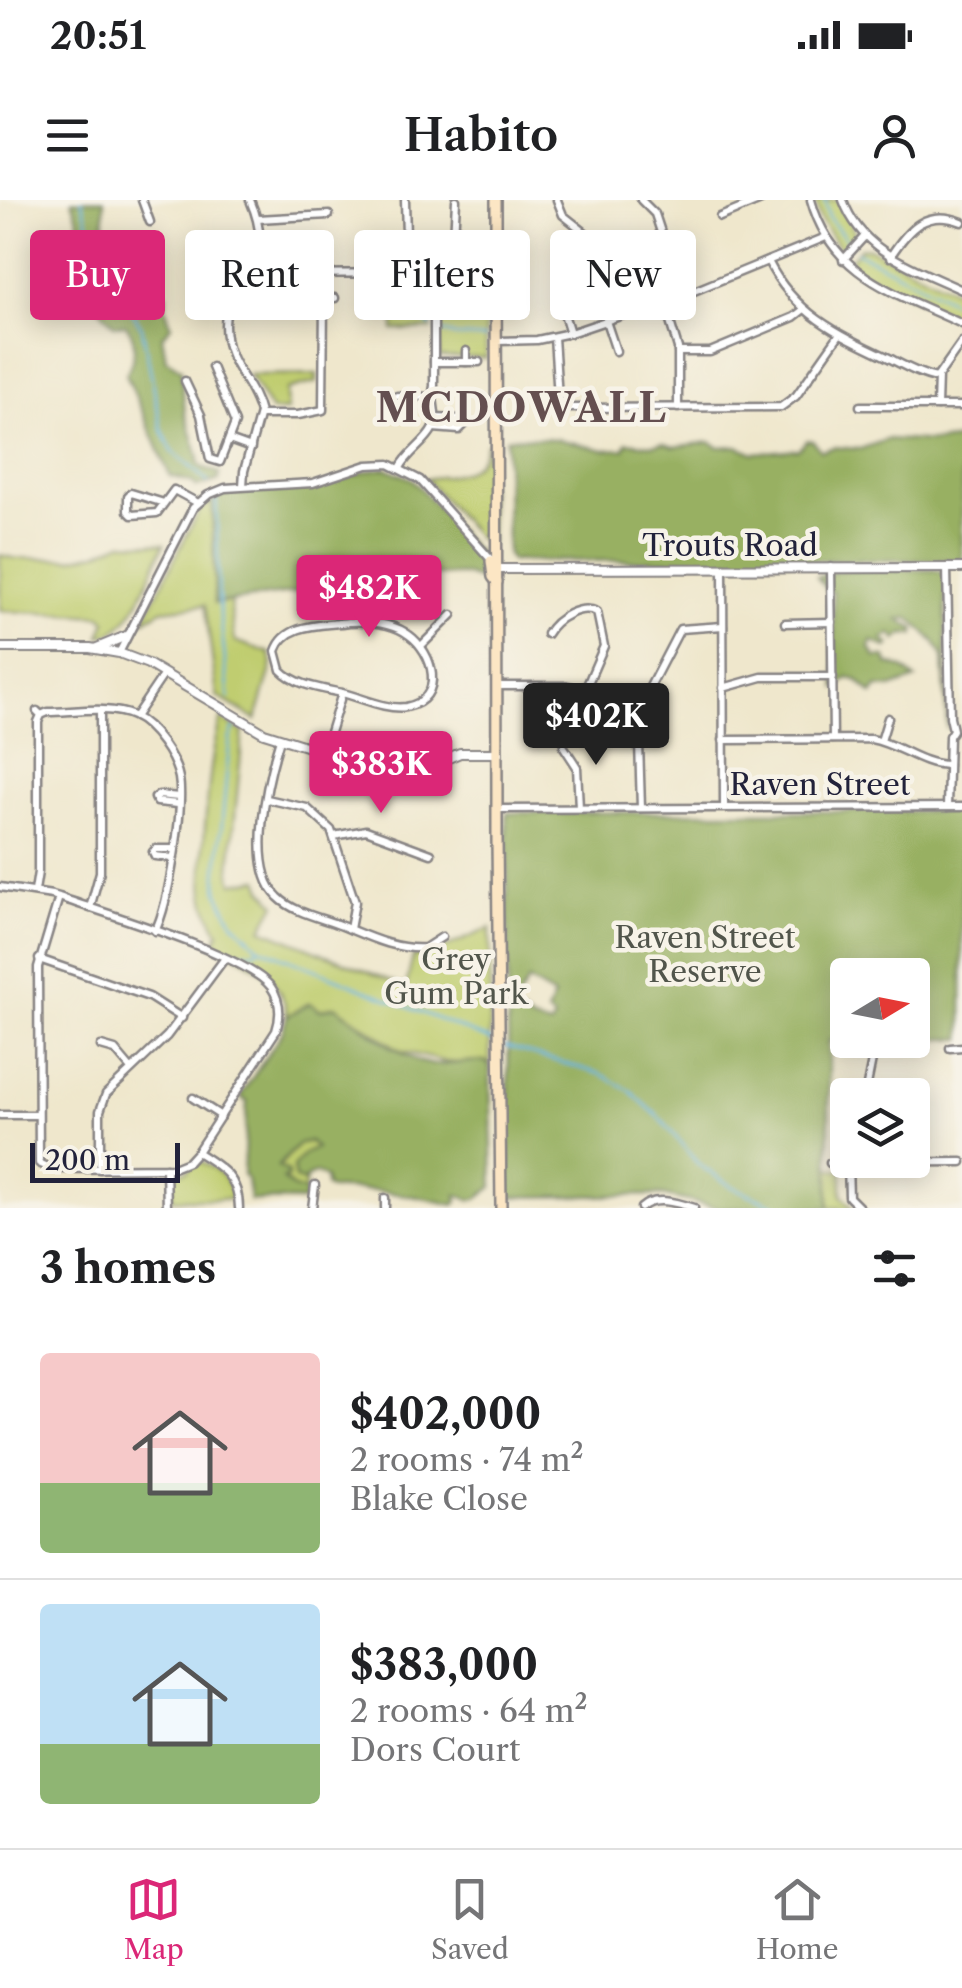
<!DOCTYPE html>
<meta charset="utf-8">
<style>
body{margin:0;font-family:"Libre Caslon Text",serif;background:#f2f2f2;color:#202124;height:100vh;display:flex;flex-direction:column;font-size:38px;white-space:nowrap}
*{box-sizing:border-box;margin:0}
p{font-size:32px;color:#757577}
.icon{flex:none;width:55px;height:55px;fill:none;stroke:currentColor;stroke-width:2;stroke-linecap:round;stroke-linejoin:round}
.map{position:relative;height:1008px;overflow:hidden}
.details{display:flex;flex-direction:column;background:#fff;flex:1}
.details>*{flex:none}
.hud{position:absolute;left:30px;top:30px;width:902px;height:90px;display:flex;gap:20px}
.needle{width:65px;rotate:80deg}
.controls{position:absolute;left:830px;top:758px;display:grid;gap:20px}
.controls a{display:grid;place-items:center;width:100px;height:100px;border-radius:10px;background:#fff;box-shadow:0 5px 25px #0003;font-size:50px}
.scale{position:absolute;left:30px;bottom:25px;width:150px;box-sizing:border-box;padding-left:10px;border:5px solid #22223b;border-top:0;font-size:28px;line-height:35px;white-space:nowrap;color:#22223b;-webkit-text-stroke:8px #f7f3e8;paint-order:stroke}
.price{position:absolute;translate:-50% -85px;padding:0 22px;border-radius:10px;background:#db2777;color:#fff;font-size:32px;line-height:65px;filter:drop-shadow(0 2px 5px #0008)}
.price::after{content:'';position:absolute;left:50%;top:60px;width:30px;height:22px;margin-left:-15px;background:inherit;clip-path:polygon(0 0,100% 0,50% 100%)}
.price.active{background:#222;color:#fff}
ul{padding:0;list-style:none}
li{display:flex;align-items:center;gap:30px;height:250px;padding:0 40px}
li+li{border-top:2px solid #e0e0e0}
li span{display:grid;place-items:center;flex:none;width:280px;height:200px;border-radius:10px;color:#555}
li>.icon{margin-inline-start:auto}
span .icon{width:120px;height:120px;fill:#fffc;stroke-width:1}
li b{font-size:42px}
h2{display:flex;justify-content:space-between;align-items:center;height:120px;padding:0 40px;font-size:42px}
.tag{padding:0 35px;border-radius:10px;background:#fff;box-shadow:0 5px 25px #0003;font-size:35px;line-height:90px}
.tag.active{background:#db2777;color:#fff}
.status{display:flex;justify-content:space-between;align-items:center;height:70px;padding:0 50px;background:#fff;direction:ltr}
.status svg{height:28px;fill:currentColor}
header{display:flex;justify-content:space-between;align-items:center;height:130px;padding:0 40px;background:#fff;font-size:45px;font-weight:600}
.dock{display:flex;justify-content:space-around;align-items:center;height:140px;border-top:2px solid #e0e0e0;background:#fff;font-size:28px;color:#757577}
.dock a{display:grid;justify-items:center;gap:5px}
.dock .active{color:#db2777}
.map>svg:first-child{display:block}
.green{fill:#c0cd6f;stroke:#717855;stroke-width:2.5}
.forest{fill:#98b062;stroke:#5d694e;stroke-width:2.5;fill-rule:evenodd}
.lines{fill:none;stroke-linecap:round;stroke-linejoin:round}
.stream{stroke:#63b4de;stroke-width:2.5}
.minor-casing{stroke:#888484;stroke-width:11}
.tertiary-casing{stroke:#888484;stroke-width:12}
.secondary-casing{stroke:#888484;stroke-width:14}
.minor{stroke:#fff;stroke-width:6}
.tertiary{stroke:#fff;stroke-width:8}
.secondary{stroke:#fce6c4;stroke-width:9}
.labels{text-anchor:middle;stroke-width:9;stroke-linejoin:round;paint-order:stroke}
.street-label{font-size:30px;fill:#22223b;stroke:#f7f3e8}
.park-label{font-size:30px;fill:#51554b;stroke:#f7f3e8}
.district-label{font-size:40px;font-weight:bold;letter-spacing:2.5px;fill:#644f50;stroke:#f7f3e8}
</style>
<div class="status"><b>20:51</b><svg viewBox="0 0 49 12"><path d="M0 12V9h3v3zM5 12V6h3v6zM10 12V3h3v9zM15 12V0h3v12zM26 1h20v11H26zM47 4h2v5h-2z"/></svg></div>
<header><svg class="icon" aria-label="menu" viewBox="0 0 24 24"><path d="M4 6h16M4 12h16M4 18h16"/></svg>Habito<svg class="icon" aria-label="person" viewBox="0 0 24 24"><circle cx="12" cy="8" r="4"/><path d="M4 21q1-7 8-7t8 7"/></svg></header>
<div class="map">
<svg width="962" height="1008" viewBox="0 0 962 1008">
<rect width="100%" height="100%" fill="#f7f3e8"/>
<filter id="ink" filterUnits="userSpaceOnUse"><feTurbulence type="fractalNoise" baseFrequency=".01" numOctaves="2"/><feDisplacementMap in="SourceGraphic" scale="20" xChannelSelector="R" yChannelSelector="G"/><feConvolveMatrix kernelMatrix="1 2 1 2 8 2 1 2 1" color-interpolation-filters="sRGB"/></filter>
<filter id="wash" filterUnits="userSpaceOnUse"><feTurbulence type="fractalNoise" baseFrequency=".0048" numOctaves="4" result="noise"/><feDisplacementMap in="SourceGraphic" scale="40" xChannelSelector="R" yChannelSelector="G"/><feGaussianBlur stdDeviation="2.25" result="paint"/><feColorMatrix in="noise" values="0 0 0 0 0 0 0 0 0 0 0 0 0 0 0 0 0 1.4 0 .05"/><feComposite in="paint" operator="in"/></filter>
<g filter="url(#wash)">
<rect width="100%" height="100%" fill="#efe7cc"/>
<!-- green -->
<g class="green">
<path d="M815,0h24l16,33v8l-8,8 -8,-1 -19,-29z"/>
<path d="M860,48h9l93,46v26l-100,-46 -11,-9v-7z"/>
<path d="M403,76c31,7 27,27 28,53l-37,1v-32h-12l1,-21z"/>
<path d="M440,120h46v38l-47,-1z"/>
<path d="M317,174v8l-31,8 1,21h-16l-22,-36z"/>
<path d="M487,242l4,99 -5,3 -11,-9 -49,-56c31,-6 52,-2 61,-37z"/>
<path d="M212,300l3,103 15,-2 5,40 35,12 2,12 -16,55 -39,-24 -12,-91 -43,5 -19,11 56,-110z"/>
<path d="M122,342l42,2c-13,28 -31,89 -64,92l6,-15 -5,-5 -101,-5v-56l13,3 58,1 26,-6z"/>
<path d="M221,519l22,13 -13,138 3,13 26,-4 4,10 13,15 -14,25 144,58 7,-31 18,-2 59,-26v138l-44,-4 -45,-11 -66,-45 -15,4 -10,-7 -23,13c-4,-41 -38,-55 -73,-70l5,-14c-9,-14 -16,-33 -16,-51 -1,-34 7,-132 18,-162z"/>
<path d="M310,941l7,7 -13,6 -5,25 6,3v9l-12,-3 -11,-10 6,-5 -10,-6 22,-24z"/>
<path d="M196,961c19,3 34,19 37,38h-61l1,-24 15,-5z"/>
<path d="M828,968l14,3v25l11,12h-24z"/>
</g>
<!-- forest -->
<g class="forest">
<path d="M72,0h32v41l14,11 2,10c18,9 40,1 41,30l6,3 -2,11 6,20 -9,10 4,23 15,10 4,44 14,44 -1,5 3,5 18,6v7l-22,7 -5,-5 -22,-6 -44,-102c9,-16 12,-34 0,-49h-12l-32,-36 -2,-22 7,-19z"/>
<path d="M511,237l47,2 46,11 20,-1 3,-7 25,3 11,-2 10,4 37,-5 9,5 18,-1 17,7 45,-4 8,-9 6,1 8,10 13,-4 26,2 29,-10 48,3 25,-3v121l-451,1 -4,-5 -1,-117z"/>
<path d="M386,268l26,11 71,79 2,28 -7,-7 -12,-4h-40l-211,28 -3,-103c33,-20 71,-6 107,-13 24,-6 42,-17 67,-19z"/>
<path d="M841,370h93l11,3 2,156 -4,-72 -9,-16 -25,-23 -10,2 16,9 -1,6 -10,-1 -8,6 -4,-6 -9,5 7,6 -3,3 -15,-7 -2,7 6,9h10l2,7 14,4 14,11 -25,9 -14,-1 -5,7 -15,-14 -9,-2 -12,10 -3,-96 -5,-1 -11,-14z"/>
<path d="M962,611v228h-49l-1,-64h-64l-1,65h-18v168h-111l-56,-13 -153,2 -2,-384zM528,781l26,15 -7,17 7,5 -3,8 -18,-5 -20,-13z"/>
<path d="M310,803l10,7 15,-4c27,18 64,52 95,58 16,3 37,-4 55,-3l5,5 3,121 -16,12 -6,1 -14,-5 1,7 -4,3c-41,-10 -82,-17 -124,-16l-4,-2 -1,-9 -9,-5 -9,4 -2,5 -10,-3 -2,-12 11,-13 12,-6 -7,-7 -10,3 -21,22 10,6v5l-5,2c6,8 12,10 22,12v10l-55,-1 -3,-20 -4,-6 4,-73 -5,-2 -1,-4 41,-62 5,-17z"/>
</g>
<g class="lines">
<!-- stream -->
<g class="stream">
<path d="M82,0l14,54 46,74 20,102 10,21 36,31"/>
<path d="M825,0l4,18 22,27"/>
<path d="M857,52l105,54"/>
<path d="M379,59l3,8"/>
<path d="M388,80l14,23 28,23"/>
<path d="M437,130l18,6 30,2"/>
<path d="M216,299l3,104 10,95"/>
<path d="M234,528l-4,10 -13,137 1,16 7,16 9,16 25,24 238,96"/>
<path d="M243,752h11l5,-4"/>
<path d="M504,846l97,28 28,16 30,27 40,48 34,22 47,21"/>
</g>
</g>
</g>
<g filter="url(#ink)">
<g class="lines">
<defs>
<g id="minor">
<path d="M142,0l8,22"/>
<path d="M405,0l1,36 17,9 -9,30"/>
<path d="M557,0l6,15 43,34 21,65"/>
<path d="M641,0l14,14 27,82"/>
<path d="M811,0c21,77 86,93 151,124"/>
<path d="M843,0c19,53 72,68 119,90"/>
<path d="M720,17l41,-17"/>
<path d="M258,19l71,-4"/>
<path d="M423,45l31,-6 2,-39"/>
<path d="M890,57c18,-28 36,-49 72,-35"/>
<path d="M843,60l21,-23"/>
<path d="M768,61c26,52 68,72 119,96 16,8 33,18 50,21"/>
<path d="M254,62l35,12 118,-1 23,11 4,15v87c-4,14 5,28 -1,42 -7,15 -25,24 -33,40"/>
<path d="M446,85c7,7 27,8 33,0"/>
<path d="M558,85v10l12,38"/>
<path d="M324,87v11h11"/>
<path d="M433,90l19,-11h24l3,6"/>
<path d="M664,102l14,46v60"/>
<path d="M606,121l10,30"/>
<path d="M554,137l4,61 3,7"/>
<path d="M496,141l41,-1 33,-7 124,-42 132,-54"/>
<path d="M466,151v11"/>
<path d="M678,152h32l84,-35 9,-7"/>
<path d="M434,162h45"/>
<path d="M185,181l16,34 9,44 10,3 15,-39 -23,-56"/>
<path d="M397,196l34,1"/>
<path d="M860,206h102"/>
<path d="M937,206l1,-30 24,-34"/>
<path d="M556,209l5,-4 10,3 210,-1 15,-11 43,-61"/>
<path d="M260,215h38l25,-5 1,-112"/>
<path d="M433,228l26,2 6,-6 -4,-5 -27,-1"/>
<path d="M229,240l22,8"/>
<path d="M243,286l1,-15 16,-58c-8,-33 -35,-49 -35,-88 1,-53 56,-53 25,-125"/>
<path d="M164,303l-33,-10 -3,3v15l4,4 25,-2 17,-23 24,13"/>
<path d="M831,367l2,172"/>
<path d="M723,368l1,239"/>
<path d="M349,422c20,-1 43,0 60,13 24,17 38,64 -3,72 -18,3 -42,-8 -60,-13 -21,-5 -50,-8 -65,-24l-5,-19c10,-29 47,-25 73,-29z"/>
<path d="M785,423l47,-1"/>
<path d="M547,434c9,-16 34,-30 50,-22l7,34 -19,44"/>
<path d="M421,446l31,-31"/>
<path d="M119,453l74,-145 15,-13 17,-7 88,-5 54,-18 22,-1 31,16 73,82"/>
<path d="M498,486h71l16,4 54,52 2,66"/>
<path d="M723,488l39,-11h71"/>
<path d="M41,515l7,-3c25,0 62,-7 85,4 20,9 42,41 46,62 5,29 -10,127 -24,153"/>
<path d="M135,517l29,-43"/>
<path d="M628,529l52,-100 43,-3"/>
<path d="M280,539c-12,38 -34,128 -2,158 16,16 44,21 64,29 27,11 54,24 83,22l17,-11"/>
<path d="M723,540l148,-1c28,5 48,25 77,26"/>
<path d="M881,541l7,-23"/>
<path d="M564,547l13,20 2,41"/>
<path d="M324,552l18,-59"/>
<path d="M267,599l40,9 24,22 24,72 -5,27"/>
<path d="M178,604l-21,-2 -2,-4 4,-3 20,2"/>
<path d="M947,607l2,-71 4,-6 -3,-13 -3,-150"/>
<path d="M497,609l465,-2"/>
<path d="M334,636l32,-6 65,24"/>
<path d="M172,658l-17,-2 -2,-4 3,-3h17"/>
<path d="M0,687l52,8 7,2c44,16 188,58 212,90 10,14 10,29 5,44l-79,121 -9,10 -15,6 -121,1 -13,-6 -1,-196 21,-70"/>
<path d="M35,691l3,-19v-150l3,-7 -4,-4"/>
<path d="M90,708l10,-36v-160"/>
<path d="M39,759l110,38 33,21"/>
<path d="M101,846l14,4 16,19"/>
<path d="M950,848l12,-1"/>
<path d="M865,895l7,-35v-20"/>
<path d="M193,898l28,18"/>
<path d="M923,911l1,51"/>
<path d="M0,915h38"/>
<path d="M197,952c24,15 42,25 42,56"/>
<path d="M830,963l132,-1"/>
<path d="M848,964l1,33 11,11"/>
<path d="M166,968l1,40"/>
<path d="M100,969v-58l6,-17 61,-58 58,-78"/>
<path d="M385,998v10"/>
<path d="M312,1008l3,-23"/>
<path d="M641,1008c13,-13 37,-5 53,0"/>
</g>
<g id="tertiary">
<path d="M499,369l463,-1"/>
<path d="M0,448h90l29,5 29,11 116,69 118,37 41,-1 37,-16h38"/>
<path d="M97,448l29,-12"/>
</g>
<g id="secondary">
<path d="M496,0l1,639 4,369"/>
<path d="M491,361l2,16 4,5"/>
</g>
</defs>
<!-- minor casing -->
<use href="#minor" class="minor-casing"/>
<!-- tertiary casing -->
<use href="#tertiary" class="tertiary-casing"/>
<!-- secondary casing -->
<use href="#secondary" class="secondary-casing"/>
<!-- minor -->
<use href="#minor" class="minor"/>
<!-- tertiary -->
<use href="#tertiary" class="tertiary"/>
<!-- secondary -->
<use href="#secondary" class="secondary"/>
</g>
</g>
<g class="labels">
<!-- street labels -->
<g class="street-label">
<text x="730" y="356">Trouts Road</text>
<text x="820" y="595">Raven Street</text>
</g>
<!-- park labels -->
<g class="park-label">
<text x="705" y="748">Raven Street<tspan x="705" dy="34">Reserve</tspan></text>
<text x="456" y="770">Grey<tspan x="456" dy="34">Gum Park</tspan></text>
</g>
<!-- district labels -->
<g class="district-label">
<text x="522" y="222">MCDOWALL</text>
</g>
</g>
</svg>
<div class="controls">
<a><svg class="needle" viewBox="-14 -14 28 28"><path d="M0-13l5 13h-10z" fill="#e53935"/><path d="M0 13l5-13h-10z" fill="#757577"/></svg></a>
<a><svg class="icon" aria-label="layers" viewBox="0 0 24 24"><path d="M12 4l9 5-9 5-9-5zM3 14l9 5 9-5"/></svg></a>
</div>
<div class="scale">200 m</div>
<b class="price" style="left:369px;top:440px">$482K</b>
<b class="price active" style="left:596px;top:568px">$402K</b>
<b class="price" style="left:381px;top:616px">$383K</b>
<div class="hud">
<a class="tag active">Buy</a>
<a class="tag">Rent</a>
<a class="tag">Filters</a>
<a class="tag">New</a>
</div>
</div>
<section class="details">
<h2>3 homes<svg class="icon" aria-label="filters" viewBox="0 0 24 24"><path d="M4 7h16M4 17h16"/><circle cx="9" cy="7" r="2"/><circle cx="15" cy="17" r="2"/></svg></h2>
<ul>
<li><span style="background:linear-gradient(#f6c9c9 65%,#8fb573 0)"><svg class="icon" aria-label="home" viewBox="0 0 24 24"><path d="M3 11l9-7 9 7M6 9v11h12V9"/></svg></span><div><b>$402,000</b><p>2 rooms · 74 m²</p><p>Blake Close</p></div></li>
<li><span style="background:linear-gradient(#bfe0f5 70%,#8fb573 0)"><svg class="icon" aria-label="home" viewBox="0 0 24 24"><path d="M3 11l9-7 9 7M6 9v11h12V9"/></svg></span><div><b>$383,000</b><p>2 rooms · 64 m²</p><p>Dors Court</p></div></li>
</ul>
</section>
<nav class="dock">
<a class="active"><svg class="icon" aria-label="map" viewBox="0 0 24 24"><path d="M3 6l6-2 6 2 6-2v14l-6 2-6-2-6 2zM9 4v14M15 6v14"/></svg>Map</a>
<a><svg class="icon" aria-label="saved" viewBox="0 0 24 24"><path d="M7 4h10v16l-5-4-5 4z"/></svg>Saved</a>
<a><svg class="icon" aria-label="home" viewBox="0 0 24 24"><path d="M3 11l9-7 9 7M6 9v11h12V9"/></svg>Home</a>
</nav>
